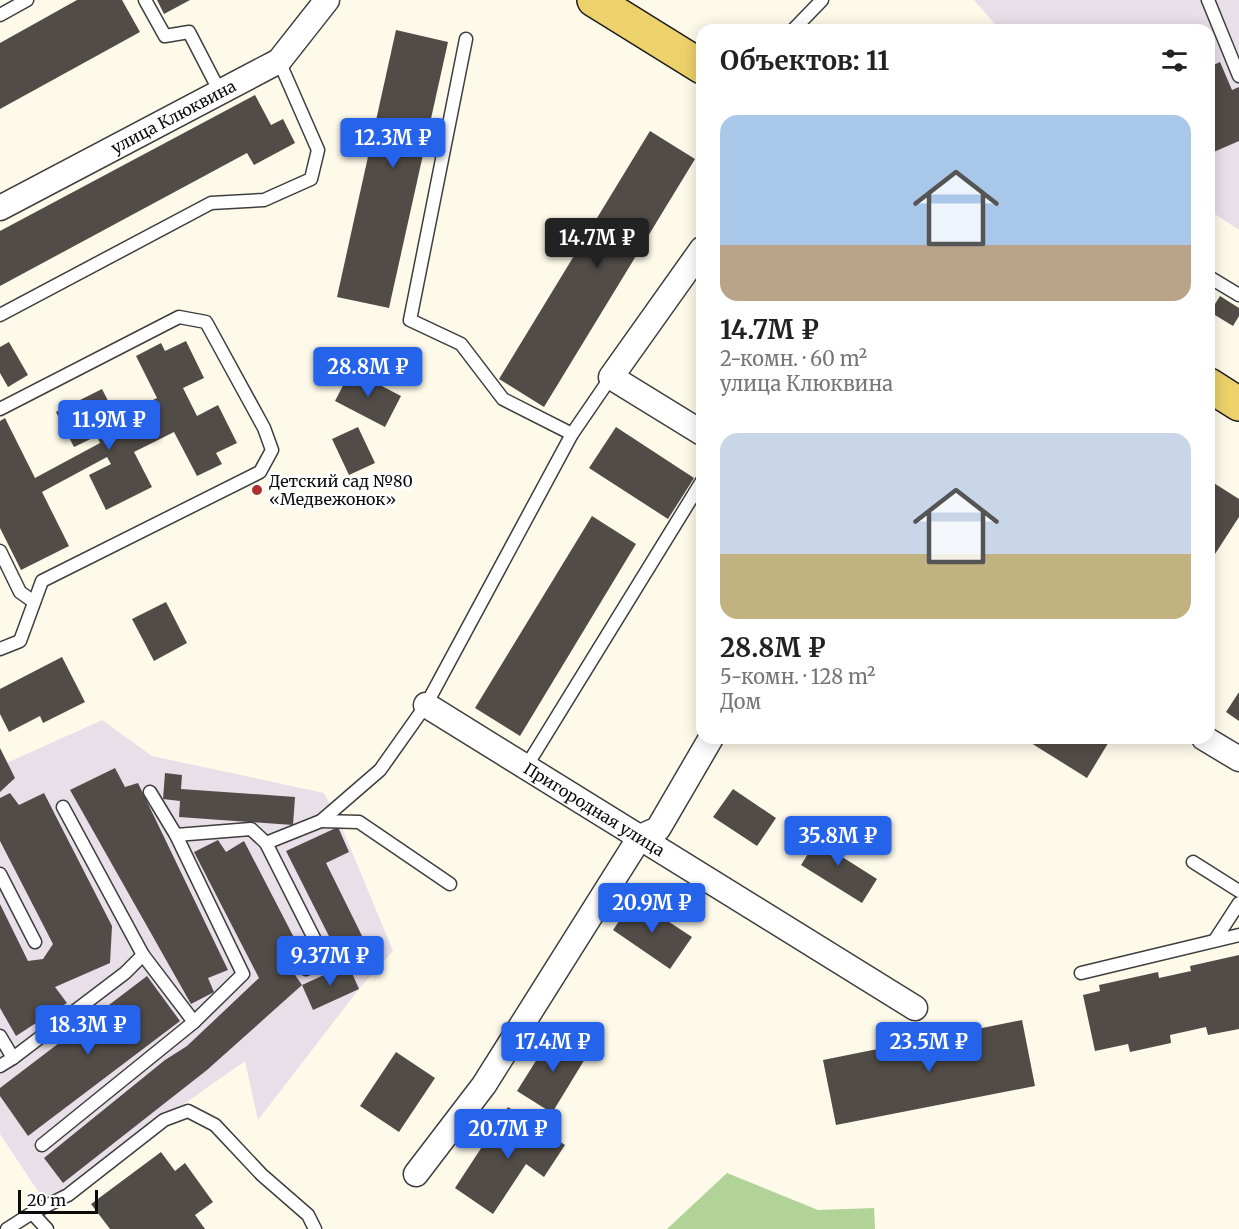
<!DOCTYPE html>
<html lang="ru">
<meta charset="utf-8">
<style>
body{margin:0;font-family:Merriweather,serif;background:#f2f2f2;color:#222;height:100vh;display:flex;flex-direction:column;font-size:22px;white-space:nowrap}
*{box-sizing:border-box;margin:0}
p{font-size:20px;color:#767676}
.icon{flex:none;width:33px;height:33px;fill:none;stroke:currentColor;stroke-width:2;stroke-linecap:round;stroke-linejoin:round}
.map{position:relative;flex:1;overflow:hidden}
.drawer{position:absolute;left:696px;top:24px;width:519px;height:720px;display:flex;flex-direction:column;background:#fff;border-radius:18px;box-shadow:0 3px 15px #0003}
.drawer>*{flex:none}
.scale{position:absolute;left:18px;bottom:15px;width:80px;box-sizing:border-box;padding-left:6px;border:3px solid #0b0b0b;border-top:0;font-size:16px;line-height:21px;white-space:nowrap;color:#0b0b0b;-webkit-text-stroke:4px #fff;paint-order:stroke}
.price{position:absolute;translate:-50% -51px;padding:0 14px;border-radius:6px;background:#2563eb;color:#fff;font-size:20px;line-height:39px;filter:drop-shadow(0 2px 3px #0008)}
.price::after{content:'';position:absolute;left:50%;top:36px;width:18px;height:14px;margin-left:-9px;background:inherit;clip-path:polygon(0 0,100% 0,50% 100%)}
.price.selected{background:#222;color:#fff}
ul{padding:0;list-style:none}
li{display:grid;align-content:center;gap:12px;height:318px;padding:0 24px}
li span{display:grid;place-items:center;height:186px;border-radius:18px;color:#555}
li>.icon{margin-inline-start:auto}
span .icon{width:108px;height:108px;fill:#fffc;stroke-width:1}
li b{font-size:26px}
h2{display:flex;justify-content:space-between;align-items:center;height:72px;padding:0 24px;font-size:26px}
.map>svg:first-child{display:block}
.industrial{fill:#e9dfe9}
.forest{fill:#b1d398}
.building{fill:#524c48}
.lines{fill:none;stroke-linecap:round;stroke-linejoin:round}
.service-casing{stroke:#3e3e3e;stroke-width:15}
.minor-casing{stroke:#3e3e3e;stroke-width:27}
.primary-casing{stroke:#1c1c1c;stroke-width:36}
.service{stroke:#fff;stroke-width:12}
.minor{stroke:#fff;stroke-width:24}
.primary{stroke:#edd16b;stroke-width:33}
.poi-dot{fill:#ae2f31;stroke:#fff;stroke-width:2}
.labels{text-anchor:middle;stroke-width:6;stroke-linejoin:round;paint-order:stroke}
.street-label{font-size:16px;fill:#0b0b0b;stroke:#fff}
.poi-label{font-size:16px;fill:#0b0b0b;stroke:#fff;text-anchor:start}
</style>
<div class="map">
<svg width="1239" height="1229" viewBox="0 0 1239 1229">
<rect width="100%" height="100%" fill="#fdfaea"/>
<!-- industrial -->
<g class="industrial">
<path d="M974,0h265v230l-30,-20v-180h-209z"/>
<path d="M102,720l50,36 172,37 16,30 53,128 -34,38 -101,131 -13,-59 -200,141 -45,-68v-368z"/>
</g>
<!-- forest -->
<path class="forest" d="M727,1173l91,37 56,-2 1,21h-208z"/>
<!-- building -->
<g class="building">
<path d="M77,0h45l18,32 -140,77v-66z"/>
<path d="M157,0h33l-26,14z"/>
<path d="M396,30l52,12 -59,266 -52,-11z"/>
<path d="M1220,62l12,28 7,-3v54l-30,13v-87z"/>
<path d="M255,95l16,30 12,-6 12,24 -41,22 -7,-12 -247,133v-55z"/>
<path d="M650,131l45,28 -151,248 -45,-28z"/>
<path d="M1220,296l19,12v8l-6,10 -23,-14z"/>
<path d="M186,341l18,37 -21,10 14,28 21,-11 19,38 -21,10 6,11 -25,12 -23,-44 -40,20 18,35 -46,23 -17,-35 22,-11 -4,-7 -65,35 27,54 -48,24 -21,-42v-107l5,-3 30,60 65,-35 -3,-7 -23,11 -18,-35 46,-23 15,29 40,-20 -21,-42 25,-13 4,8z"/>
<path d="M9,342l19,33 -20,12 -8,-14v-26z"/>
<path d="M351,370l50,26 -16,31 -50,-26z"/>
<path d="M358,427l17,36 -26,12 -17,-36z"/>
<path d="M616,427l78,51 -26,41 -79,-51z"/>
<path d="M1209,480l30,19v18l-24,37 -6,-4z"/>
<path d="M592,516l44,28 -116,192 -45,-28z"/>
<path d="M166,602l21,41 -33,18 -22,-42z"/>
<path d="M62,657l23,45 -42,21 -3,-7 -31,16 -9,-18v-25z"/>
<path d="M1239,692v29l-13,-9z"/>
<path d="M1023,738h84l3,2 -23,38z"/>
<path d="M0,748l15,30 -15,14z"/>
<path d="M115,768l10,19 13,-4 90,187 -20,8 6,14 -23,12 -121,-214z"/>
<path d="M165,773l17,2 -1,14 114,8 -2,28 -114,-8 1,-16 -17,-2z"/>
<path d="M733,789l43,29 -19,28 -44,-29z"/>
<path d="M10,793l9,12 25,-12 68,133 -2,37 -55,24 12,16 -51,33 -16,-28v-104l28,57 15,-2 10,-15 -53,-103v-43z"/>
<path d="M338,827l11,25 -23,11 41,83 -27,12 -54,-107z"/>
<path d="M825,827l19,13 -8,13 41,26 -15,24 -61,-38z"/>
<path d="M218,840l8,12 18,-11 59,114 -14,11 13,19 -95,85 -144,113 -19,-25 121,-98 22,-14 72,-68 -65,-126z"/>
<path d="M634,899l58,38 -22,32 -57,-39z"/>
<path d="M1239,955v74l-31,6 -2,-8 -36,8 1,8 -41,9 -2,-8 -33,7 -12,-56 17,-4 -1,-6 59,-13 1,6 32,-7 -1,-5z"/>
<path d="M348,964l11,25 -46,21 -11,-25z"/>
<path d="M147,976l33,45 -152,115 -28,-40v-8z"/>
<path d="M1022,1020l13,66 -199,39 -13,-65z"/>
<path d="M554,1032l34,22 -36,59 -35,-22z"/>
<path d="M396,1052l39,26 -36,54 -39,-26z"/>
<path d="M508,1107l57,38 -21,32 -18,-13 -33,50 -38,-26z"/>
<path d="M161,1152l14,19 10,-8 28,39 -18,13 10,14h-95l-19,-25z"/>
</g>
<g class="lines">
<defs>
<g id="service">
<path d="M145,0l20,36 24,-4 31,60"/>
<path d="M1208,0l31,76"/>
<path d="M0,15l27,-15"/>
<path d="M793,30l29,-30"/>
<path d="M466,39l-56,281 51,24 42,55 69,35"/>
<path d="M1209,277l30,18"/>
<path d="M0,315l211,-112 53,-3 47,-21 7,-29 -39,-89"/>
<path d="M0,409l179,-92 27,5 58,106 8,22 -12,22 -218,109 -22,60 -20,8"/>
<path d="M0,551l20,41 14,10"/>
<path d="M526,767l176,-286"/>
<path d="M150,792l26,43 67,139 -49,48"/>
<path d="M63,807l80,148"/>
<path d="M321,821l38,1 91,62"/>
<path d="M176,835l75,-6 15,14 58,115 -18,11"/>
<path d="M266,843l55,-22 59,-51 46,-65 146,-271 39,-57"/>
<path d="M1193,862l46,29"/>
<path d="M0,874l35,68"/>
<path d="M1215,940l24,-37"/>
<path d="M1081,973l158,-38"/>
<path d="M0,1036l13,22 -13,8"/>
<path d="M13,1058l112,-85 18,-18 51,67 -152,123"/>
<path d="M32,1213l15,16"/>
<path d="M7,1229l25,-16 36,-18 96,-75 24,-9 27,14 47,50 46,40 7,14"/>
</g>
<g id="minor">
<path id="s1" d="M0,208l279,-147 48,-61"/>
<path d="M702,249l-91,128 91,56"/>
<path id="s2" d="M426,705l489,303"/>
<path d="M1204,738l35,21"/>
<path d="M416,1174l68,-89 156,-248 18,-8 53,-91"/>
</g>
<g id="primary">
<path d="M594,0l108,67"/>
<path d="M1209,385l30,19"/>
</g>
</defs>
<!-- service casing -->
<use href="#service" class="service-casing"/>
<!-- minor casing -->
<use href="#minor" class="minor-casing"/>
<!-- primary casing -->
<use href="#primary" class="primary-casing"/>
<!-- service -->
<use href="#service" class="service"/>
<!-- minor -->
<use href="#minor" class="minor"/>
<!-- primary -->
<use href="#primary" class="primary"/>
</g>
<!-- markers -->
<circle class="poi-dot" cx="257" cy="490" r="6"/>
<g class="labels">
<!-- street labels -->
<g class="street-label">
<text dy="6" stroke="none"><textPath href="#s1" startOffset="196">улица Клюквина</textPath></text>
<text dy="6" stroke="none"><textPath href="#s2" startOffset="198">Пригородная улица</textPath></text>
</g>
<!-- poi labels -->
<g class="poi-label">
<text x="269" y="487">Детский сад №80<tspan x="269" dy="18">«Медвежонок»</tspan></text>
</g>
</g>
</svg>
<div class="scale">20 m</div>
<b class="price" style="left:393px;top:169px">12.3M ₽</b>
<b class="price selected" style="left:597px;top:269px">14.7M ₽</b>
<b class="price" style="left:368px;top:398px">28.8M ₽</b>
<b class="price" style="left:109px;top:451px">11.9M ₽</b>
<b class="price" style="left:838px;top:867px">35.8M ₽</b>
<b class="price" style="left:652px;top:934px">20.9M ₽</b>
<b class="price" style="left:330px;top:987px">9.37M ₽</b>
<b class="price" style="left:88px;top:1056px">18.3M ₽</b>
<b class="price" style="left:553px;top:1073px">17.4M ₽</b>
<b class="price" style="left:929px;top:1073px">23.5M ₽</b>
<b class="price" style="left:508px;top:1160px">20.7M ₽</b>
<section class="drawer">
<h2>Объектов: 11<svg class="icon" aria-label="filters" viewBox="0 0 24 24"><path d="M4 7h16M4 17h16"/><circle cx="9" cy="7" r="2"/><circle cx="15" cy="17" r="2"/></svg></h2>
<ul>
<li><span style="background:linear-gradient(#a9c7e8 70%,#b9a48a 0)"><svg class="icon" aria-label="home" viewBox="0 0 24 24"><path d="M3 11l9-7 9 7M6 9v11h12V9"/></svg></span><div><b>14.7M ₽</b><p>2-комн. · 60 m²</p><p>улица Клюквина</p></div></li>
<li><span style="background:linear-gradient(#c9d6e8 65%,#c2b280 0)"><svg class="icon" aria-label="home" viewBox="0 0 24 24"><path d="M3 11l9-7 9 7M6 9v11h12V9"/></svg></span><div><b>28.8M ₽</b><p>5-комн. · 128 m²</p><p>Дом</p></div></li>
</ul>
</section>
</div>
